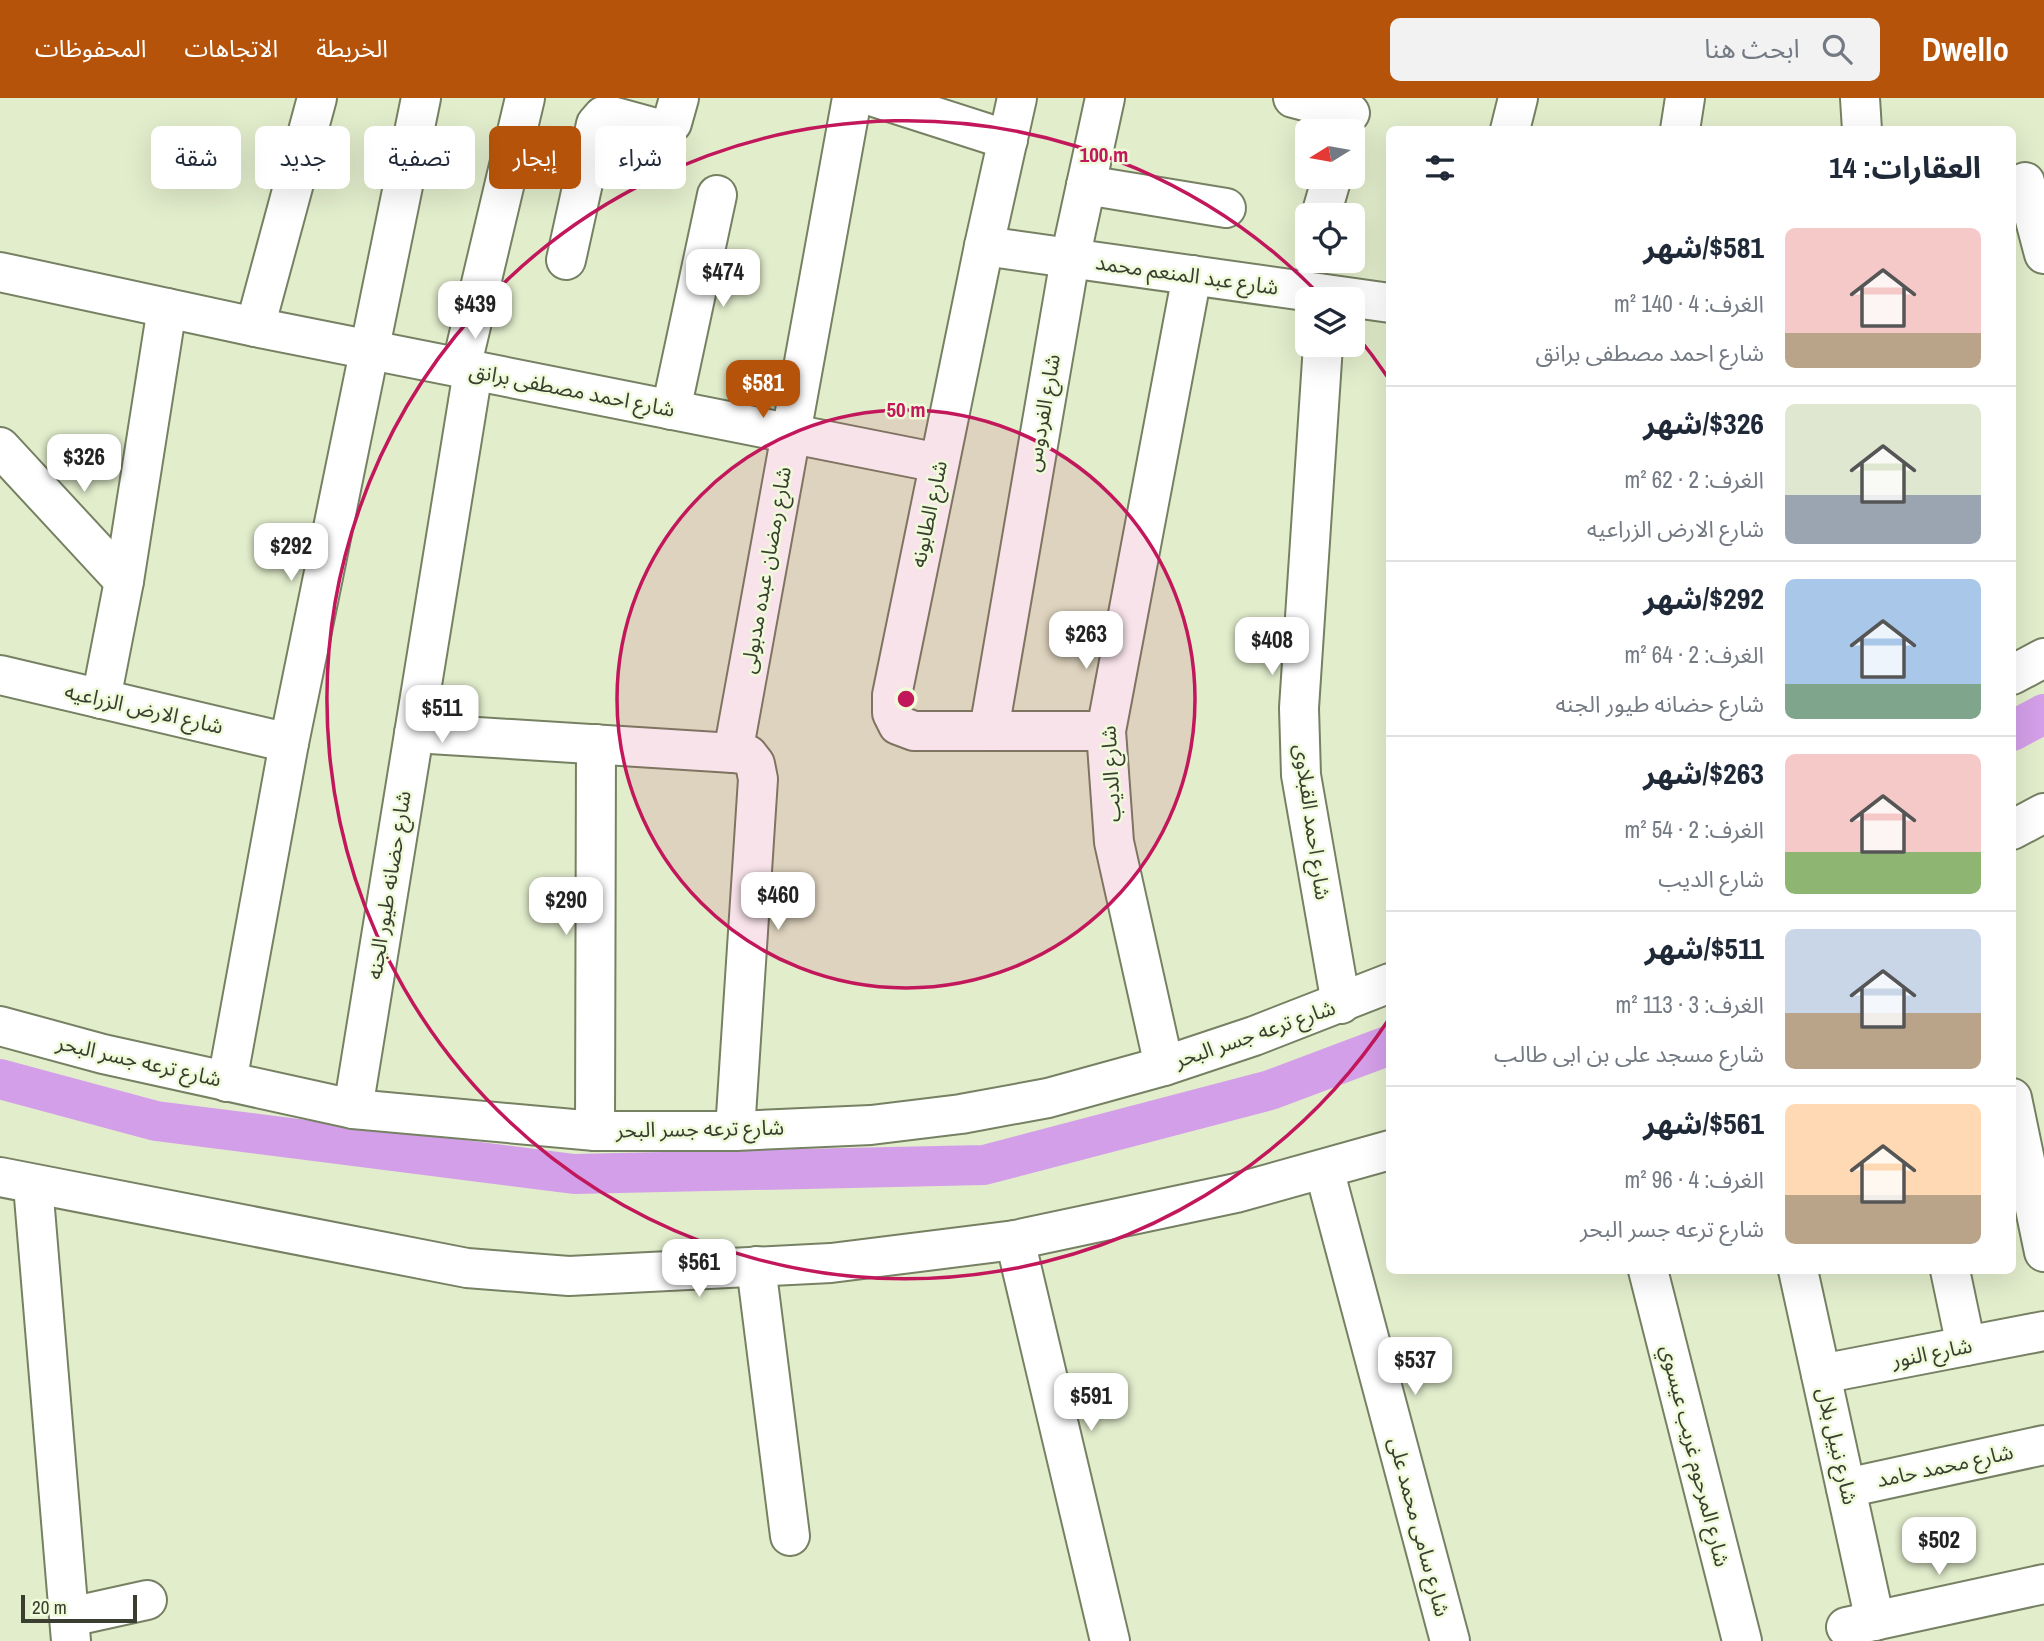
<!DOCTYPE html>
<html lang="ar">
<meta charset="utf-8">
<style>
body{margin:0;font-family:"Archivo Narrow","Noto Sans Arabic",sans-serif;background:#f2f2f3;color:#1f2937;direction:rtl;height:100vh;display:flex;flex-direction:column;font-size:26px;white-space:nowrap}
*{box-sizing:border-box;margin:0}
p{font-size:23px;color:#747a83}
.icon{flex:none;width:38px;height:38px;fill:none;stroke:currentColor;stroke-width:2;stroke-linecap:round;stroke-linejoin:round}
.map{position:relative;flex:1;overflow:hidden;direction:ltr}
.side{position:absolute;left:1386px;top:28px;width:630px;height:1148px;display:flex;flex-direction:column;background:#fff;border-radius:10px;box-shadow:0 7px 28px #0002;direction:rtl}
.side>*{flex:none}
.banner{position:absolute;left:21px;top:28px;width:665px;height:63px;direction:rtl;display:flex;gap:14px}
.needle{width:46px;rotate:259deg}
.fabs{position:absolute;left:1295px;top:21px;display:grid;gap:14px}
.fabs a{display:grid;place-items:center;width:70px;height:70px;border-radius:10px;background:#fff;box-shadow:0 7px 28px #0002;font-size:35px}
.scale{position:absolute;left:21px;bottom:18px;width:116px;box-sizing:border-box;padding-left:7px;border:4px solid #393e31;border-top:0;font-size:19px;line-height:24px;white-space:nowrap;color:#393e31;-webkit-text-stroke:5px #effad9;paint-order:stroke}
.price{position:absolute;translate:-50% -60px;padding:0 16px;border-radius:14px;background:#fff;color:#222;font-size:23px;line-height:46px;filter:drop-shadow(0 2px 4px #0008)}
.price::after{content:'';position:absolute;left:50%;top:42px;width:21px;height:16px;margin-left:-10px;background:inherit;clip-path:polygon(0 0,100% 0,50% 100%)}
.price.on{background:#b45309;color:#fff}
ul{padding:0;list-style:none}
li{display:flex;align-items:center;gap:21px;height:175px;padding:0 35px}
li+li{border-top:2px solid #e0e1e3}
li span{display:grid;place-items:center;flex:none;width:196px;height:140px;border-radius:10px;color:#555}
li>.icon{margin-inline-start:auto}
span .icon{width:84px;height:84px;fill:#fffc;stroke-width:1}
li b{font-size:30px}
h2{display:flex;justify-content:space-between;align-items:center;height:84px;padding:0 35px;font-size:30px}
.tag{padding:0 24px;border-radius:10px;background:#fff;box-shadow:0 7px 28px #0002;font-size:24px;line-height:63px}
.tag.on{background:#b45309;color:#fff}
header{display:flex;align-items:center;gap:42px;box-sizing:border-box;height:98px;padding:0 35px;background:#b45309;color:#fff}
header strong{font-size:33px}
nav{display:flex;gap:38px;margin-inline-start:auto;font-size:24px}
.search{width:490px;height:63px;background:#f2f2f3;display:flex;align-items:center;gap:18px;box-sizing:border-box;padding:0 24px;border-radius:10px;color:#747a83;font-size:26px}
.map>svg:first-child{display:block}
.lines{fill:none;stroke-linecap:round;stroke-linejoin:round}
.canal{stroke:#d39fe8;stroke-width:40}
.minor-casing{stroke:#768063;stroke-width:42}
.minor{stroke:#fff;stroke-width:38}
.ring{fill:none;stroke:#c2185b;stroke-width:3.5}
.labels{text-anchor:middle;stroke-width:5;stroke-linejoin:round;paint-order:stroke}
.street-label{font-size:21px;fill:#393e31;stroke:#effad9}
.centre{fill:#c2185b;stroke:#effad9;stroke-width:3.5}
.ring-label{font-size:21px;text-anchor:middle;font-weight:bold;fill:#c2185b;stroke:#effad9;stroke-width:5;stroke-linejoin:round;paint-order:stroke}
</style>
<header>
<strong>Dwello</strong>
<div class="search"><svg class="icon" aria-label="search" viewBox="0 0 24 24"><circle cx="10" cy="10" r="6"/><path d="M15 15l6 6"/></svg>ابحث هنا</div>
<nav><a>الخريطة</a><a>الاتجاهات</a><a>المحفوظات</a></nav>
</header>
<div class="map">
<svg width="2044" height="1543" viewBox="0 0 2044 1543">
<rect width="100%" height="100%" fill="#e2edcc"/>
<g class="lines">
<!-- canal -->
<g class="canal">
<path d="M2012,633l32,-17"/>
<path d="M0,981l156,42 418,53 410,-9 286,-75 120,-45"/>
</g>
<defs>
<g id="minor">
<path d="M877,0l131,42"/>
<path d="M1017,0l-33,148 -92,449v18l6,12 16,6h192"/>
<path d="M1293,0l57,15"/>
<path d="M1860,0l2,32"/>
<path d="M1510,32l8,-32"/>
<path d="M1680,32l5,-32"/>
<path d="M2025,84l19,72"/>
<path d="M1086,87l140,23"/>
<path d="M1321,117l11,-38"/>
<path d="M984,148l406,57"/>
<path d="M566,162l30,-136 7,-8 5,-1 55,15 9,-7 7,-25"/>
<path d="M0,174l255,55 684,136"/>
<path d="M255,229l62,-229"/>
<path d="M1323,247l-24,363 2,67 40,229"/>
<path d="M461,270l64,-270"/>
<path d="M671,312l46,-215"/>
<path d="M0,349l124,134"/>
<path d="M0,577l289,68"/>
<path d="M2012,577l32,-17"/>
<path d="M101,601l23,-118 43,-273"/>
<path d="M989,632l81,-471 35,-161"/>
<path d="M414,635l319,20 15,2 7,9 3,15 -23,352"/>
<path d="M733,655l119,-655"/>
<path d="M2012,732l32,-17"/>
<path d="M0,928l103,28 250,55 242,22h140l136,-6 90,-11 87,-16 116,-32 90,-30 136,-53"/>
<path d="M1164,968l-50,-224 -8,-111 86,-456"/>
<path d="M227,984l62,-339 132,-645"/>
<path d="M2012,1000l32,154"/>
<path d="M353,1011l120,-738"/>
<path d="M595,1033l1,-387"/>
<path d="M1324,1071l126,472"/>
<path d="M0,1079l467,91 102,8 262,-13 184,-23 221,-47 154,-43"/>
<path d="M33,1087l38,456"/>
<path d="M1015,1142l95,401"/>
<path d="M756,1168l34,270"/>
<path d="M1648,1172l94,371"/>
<path d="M1798,1172l77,351"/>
<path d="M1950,1172l16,76"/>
<path d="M1821,1276l223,-43"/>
<path d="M1846,1390l198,-43"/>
<path d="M70,1519l77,-17"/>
<path d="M1846,1529l198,-43"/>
</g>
</defs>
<!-- minor casing -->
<use href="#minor" class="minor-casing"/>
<!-- minor -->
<use href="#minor" class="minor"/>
</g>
<!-- distance rings -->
<circle cx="906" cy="601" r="289" fill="#c2185b" fill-opacity=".12"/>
<g class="ring">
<circle cx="906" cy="601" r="289"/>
<path d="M1389 921A579 579 0 1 1 1322 199M1353 233A579 579 0 0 1 1389 281"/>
</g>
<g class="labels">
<!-- street labels -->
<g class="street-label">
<text transform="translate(1187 177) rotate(8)" y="7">شارع عبد المنعم محمد</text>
<text transform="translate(572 292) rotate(11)" y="7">شارع احمد مصطفى برانق</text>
<text transform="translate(1043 315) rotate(-80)" y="7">شارع الفردوس</text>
<text transform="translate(929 416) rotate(-78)" y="7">شارع الطابونه</text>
<text transform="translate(766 472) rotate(-80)" y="7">شارع رمضان عبده مدبولى</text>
<text transform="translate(144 611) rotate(13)" y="7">شارع الارض الزراعيه</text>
<text transform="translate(1111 676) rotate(-93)" y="7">شارع الديب</text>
<text transform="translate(1312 724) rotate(82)" y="7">شارع احمد القبلاوى</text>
<text transform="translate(389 787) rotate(-81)" y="7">شارع حضانه طيور الجنه</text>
<text transform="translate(1255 936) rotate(-19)" y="7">شارع ترعه جسر البحر</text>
<text transform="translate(139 963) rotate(13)" y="7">شارع ترعه جسر البحر</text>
<text transform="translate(700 1031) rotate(-1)" y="7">شارع ترعه جسر البحر</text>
<text transform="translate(1932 1255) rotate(-11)" y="7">شارع النور</text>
<text transform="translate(1837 1348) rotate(77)" y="7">شارع نبيل بلال</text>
<text transform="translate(1695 1358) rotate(76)" y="7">شارع المرحوم غريب عيسوي</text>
<text transform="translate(1945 1368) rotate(-12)" y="7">شارع محمد حامد</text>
<text transform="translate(1419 1429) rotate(75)" y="7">شارع سامى محمد على</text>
</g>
</g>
<circle cx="906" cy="601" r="10" class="centre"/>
<g class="ring-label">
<text x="1104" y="64">100 m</text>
<text x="906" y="319">50 m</text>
</g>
</svg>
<div class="fabs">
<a><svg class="needle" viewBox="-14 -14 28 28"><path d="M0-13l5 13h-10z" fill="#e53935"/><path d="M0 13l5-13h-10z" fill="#747a83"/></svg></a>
<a><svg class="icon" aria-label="locate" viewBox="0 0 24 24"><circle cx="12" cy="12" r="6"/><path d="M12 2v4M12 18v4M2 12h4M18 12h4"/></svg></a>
<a><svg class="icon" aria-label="layers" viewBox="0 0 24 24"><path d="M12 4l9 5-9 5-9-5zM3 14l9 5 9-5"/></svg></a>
</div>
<div class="scale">20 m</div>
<b class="price" style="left:723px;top:211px">$474</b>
<b class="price" style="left:475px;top:243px">$439</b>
<b class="price on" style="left:763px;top:322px">$581</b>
<b class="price" style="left:84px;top:396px">$326</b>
<b class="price" style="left:291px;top:485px">$292</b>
<b class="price" style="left:1086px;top:573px">$263</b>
<b class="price" style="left:1272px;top:579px">$408</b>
<b class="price" style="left:442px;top:647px">$511</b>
<b class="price" style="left:778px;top:834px">$460</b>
<b class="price" style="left:566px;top:839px">$290</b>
<b class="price" style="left:699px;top:1201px">$561</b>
<b class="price" style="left:1415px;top:1299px">$537</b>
<b class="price" style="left:1091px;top:1335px">$591</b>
<b class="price" style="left:1939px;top:1479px">$502</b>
<div class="banner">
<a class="tag">شراء</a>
<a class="tag on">إيجار</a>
<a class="tag">تصفية</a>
<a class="tag">جديد</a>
<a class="tag">شقة</a>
</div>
<section class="side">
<h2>العقارات: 14<svg class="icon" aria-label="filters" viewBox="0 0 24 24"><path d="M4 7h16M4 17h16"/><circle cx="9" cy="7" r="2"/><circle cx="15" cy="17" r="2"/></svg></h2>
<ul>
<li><span style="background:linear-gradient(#f6c9c9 75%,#b9a48a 0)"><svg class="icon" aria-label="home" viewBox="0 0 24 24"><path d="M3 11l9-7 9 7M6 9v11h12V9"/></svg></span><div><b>$581/شهر</b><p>الغرف: 4 · 140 m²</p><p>شارع احمد مصطفى برانق</p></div></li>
<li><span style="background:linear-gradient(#dfe7d0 65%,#9aa5b1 0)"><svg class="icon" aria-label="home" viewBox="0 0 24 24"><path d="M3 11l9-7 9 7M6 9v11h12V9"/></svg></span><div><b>$326/شهر</b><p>الغرف: 2 · 62 m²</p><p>شارع الارض الزراعيه</p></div></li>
<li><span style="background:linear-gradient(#a9c7e8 75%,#7fa58c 0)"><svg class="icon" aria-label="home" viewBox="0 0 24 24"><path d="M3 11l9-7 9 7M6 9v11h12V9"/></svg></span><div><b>$292/شهر</b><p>الغرف: 2 · 64 m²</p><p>شارع حضانه طيور الجنه</p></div></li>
<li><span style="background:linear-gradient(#f6c9c9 70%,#8fb573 0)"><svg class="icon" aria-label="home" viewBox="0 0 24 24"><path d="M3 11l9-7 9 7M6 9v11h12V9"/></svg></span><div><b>$263/شهر</b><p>الغرف: 2 · 54 m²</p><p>شارع الديب</p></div></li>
<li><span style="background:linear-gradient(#c9d6e8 60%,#b9a48a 0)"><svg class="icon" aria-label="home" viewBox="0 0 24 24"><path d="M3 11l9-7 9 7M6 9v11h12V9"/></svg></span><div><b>$511/شهر</b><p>الغرف: 3 · 113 m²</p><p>شارع مسجد على بن ابى طالب</p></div></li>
<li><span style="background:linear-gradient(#ffd9b3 65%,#b9a48a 0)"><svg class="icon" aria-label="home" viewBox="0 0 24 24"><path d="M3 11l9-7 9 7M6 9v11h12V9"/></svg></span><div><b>$561/شهر</b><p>الغرف: 4 · 96 m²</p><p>شارع ترعه جسر البحر</p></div></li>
</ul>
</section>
</div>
